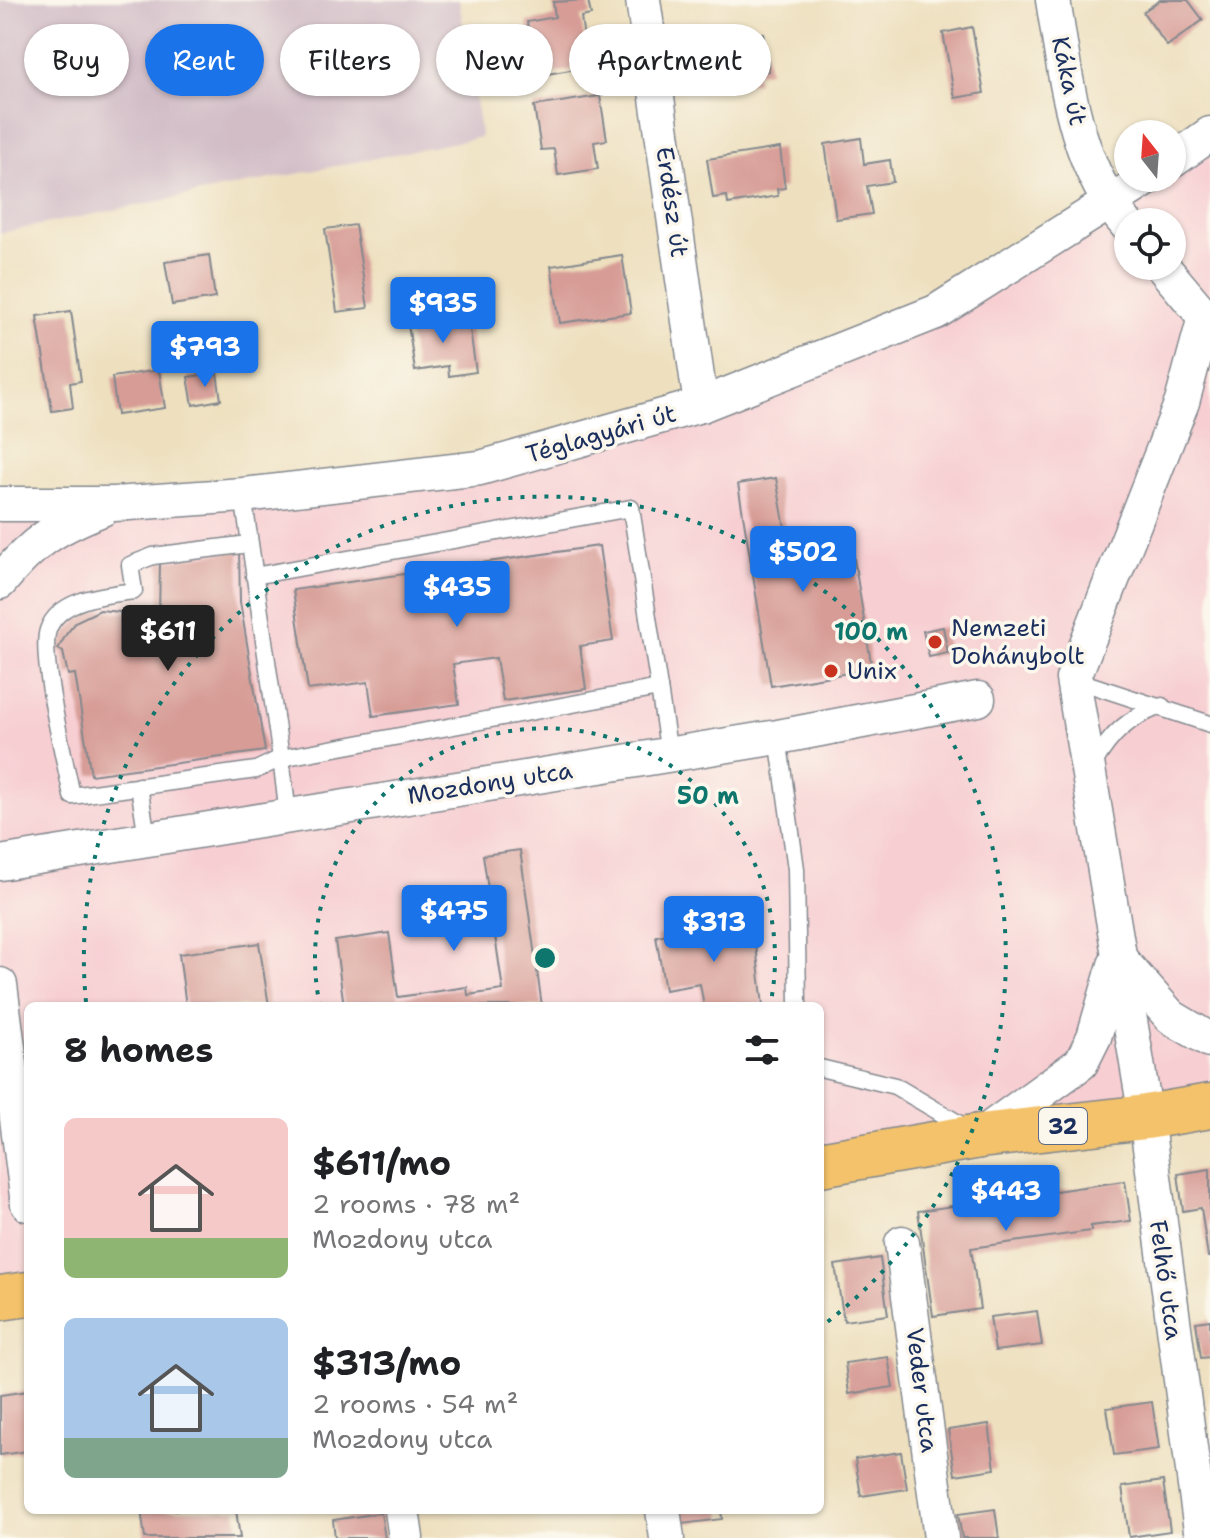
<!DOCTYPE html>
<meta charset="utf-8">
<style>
body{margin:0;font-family:"Shantell Sans",sans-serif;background:#f6f6f6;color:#202124;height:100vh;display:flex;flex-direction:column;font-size:30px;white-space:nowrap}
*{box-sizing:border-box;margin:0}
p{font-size:26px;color:#757577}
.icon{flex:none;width:44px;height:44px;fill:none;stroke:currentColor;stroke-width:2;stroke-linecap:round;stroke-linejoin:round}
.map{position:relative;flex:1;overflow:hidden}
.panel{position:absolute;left:24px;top:1002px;width:800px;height:512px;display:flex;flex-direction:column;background:#fff;border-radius:12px;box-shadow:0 2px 6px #0004}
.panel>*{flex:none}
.top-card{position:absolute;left:24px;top:24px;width:800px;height:72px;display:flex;gap:16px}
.needle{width:52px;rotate:343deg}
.fabs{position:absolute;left:1114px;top:120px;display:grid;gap:16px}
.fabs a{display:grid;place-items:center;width:72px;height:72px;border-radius:50%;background:#fff;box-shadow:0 2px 6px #0004;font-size:40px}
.price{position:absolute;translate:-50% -68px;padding:0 18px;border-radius:8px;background:#1a73e8;color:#fff;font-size:26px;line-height:52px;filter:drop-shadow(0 2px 4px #0008)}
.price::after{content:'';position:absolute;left:50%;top:48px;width:24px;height:18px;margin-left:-12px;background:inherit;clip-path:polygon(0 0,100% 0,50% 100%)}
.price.active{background:#222;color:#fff}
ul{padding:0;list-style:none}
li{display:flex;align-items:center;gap:24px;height:200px;padding:0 40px}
li span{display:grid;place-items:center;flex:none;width:224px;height:160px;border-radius:12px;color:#555}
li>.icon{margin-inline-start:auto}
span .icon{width:96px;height:96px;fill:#fffc;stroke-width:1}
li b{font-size:34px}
h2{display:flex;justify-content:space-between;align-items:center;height:96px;padding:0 40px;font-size:34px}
.tag{padding:0 28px;border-radius:36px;background:#fff;box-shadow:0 2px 6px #0004;font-size:28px;line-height:72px}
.tag.active{background:#1a73e8;color:#fff}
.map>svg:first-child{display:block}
.built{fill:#f7cfd3;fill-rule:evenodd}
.industrial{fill:#d2bdc7}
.building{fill:#d79c96}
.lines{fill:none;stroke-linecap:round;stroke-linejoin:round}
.lane-casing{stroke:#84888e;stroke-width:19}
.street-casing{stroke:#84888e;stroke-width:37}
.primary-casing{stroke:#84888e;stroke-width:47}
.lane{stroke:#fff;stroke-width:16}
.street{stroke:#fff;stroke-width:34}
.primary{stroke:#f3c26a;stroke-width:44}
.ring{fill:none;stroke:#0f766e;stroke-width:4;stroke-dasharray:4 8}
.poi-dot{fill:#c8321e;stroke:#fbf7ec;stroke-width:3}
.labels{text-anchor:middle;stroke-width:7;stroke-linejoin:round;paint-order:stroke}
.shield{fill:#fbf7ec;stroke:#5e6b89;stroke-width:2}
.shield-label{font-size:22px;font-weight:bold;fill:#1b2f5e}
.street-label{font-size:24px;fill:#1b2f5e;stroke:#fbf7ec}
.poi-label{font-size:24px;fill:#1b2f5e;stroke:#fbf7ec;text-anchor:start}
.centre{fill:#0f766e;stroke:#fbf7ec;stroke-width:4}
.ring-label{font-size:24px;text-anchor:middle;font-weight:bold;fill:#0f766e;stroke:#fbf7ec;stroke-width:7;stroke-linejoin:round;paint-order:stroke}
</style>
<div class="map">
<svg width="1210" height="1538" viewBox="0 0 1210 1538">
<rect width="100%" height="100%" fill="#fbf7ec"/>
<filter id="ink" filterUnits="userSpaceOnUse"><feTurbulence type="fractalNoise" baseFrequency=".0125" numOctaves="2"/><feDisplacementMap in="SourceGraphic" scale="16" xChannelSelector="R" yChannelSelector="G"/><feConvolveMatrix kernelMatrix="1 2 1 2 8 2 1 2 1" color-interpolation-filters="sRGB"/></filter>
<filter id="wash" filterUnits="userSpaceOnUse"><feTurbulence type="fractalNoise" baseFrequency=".006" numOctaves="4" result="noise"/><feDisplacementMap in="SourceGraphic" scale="32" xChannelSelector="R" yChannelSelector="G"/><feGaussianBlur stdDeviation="1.8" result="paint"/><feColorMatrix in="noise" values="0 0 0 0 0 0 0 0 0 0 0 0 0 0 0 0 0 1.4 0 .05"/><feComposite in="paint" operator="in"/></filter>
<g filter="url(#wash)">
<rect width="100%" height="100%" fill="#eee0bf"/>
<!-- built -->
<path class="built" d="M1210,130v958l-390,72v-154h-792v266l-28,4v-771l467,-35 460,-152 211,-140h34v-23zM1128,222h44v44h-44z"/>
<!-- industrial -->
<path class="industrial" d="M0,0h459l22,137 -481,96z"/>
<g id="blocks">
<!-- building -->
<g class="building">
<path d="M588,0l3,15 -10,2 7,50 -53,9 -8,-54 28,-5 -2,-15z"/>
<path d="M1160,0h28l15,20 -36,26 -24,-34z"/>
<path d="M972,27l12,66 -29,5 -12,-65z"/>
<path d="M763,33l6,38 -13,2 1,9 -40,6 -1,-8 -18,3 -6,-40z"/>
<path d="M600,96l7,44 -13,2 4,27 -40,6 -4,-26 -13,1 -7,-44z"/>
<path d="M861,138l3,26 26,-4 3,22 -26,4 5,28 -36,5 -11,-75z"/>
<path d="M780,148l5,40 -8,1 1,7 -50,8 -1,-8 -14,2 -6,-39z"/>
<path d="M355,225l13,83 -31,4 -12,-83z"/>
<path d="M209,255l6,43 -43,7 -7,-43z"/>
<path d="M622,255l9,58 -71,10 -9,-57z"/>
<path d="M71,311l10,70 -11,2 3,25 -21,3 -15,-95z"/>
<path d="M468,315l8,57 -27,4 -1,-10 -33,5 -7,-47z"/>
<path d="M159,370l6,38 -48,7 -5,-38z"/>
<path d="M217,373l4,27 -28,5 -5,-28z"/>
<path d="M776,478l11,61 62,-11 23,141 -101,17 -33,-202z"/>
<path d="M599,546l14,95 -33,5 6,43 -83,12 -7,-43 -43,6 6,40 -86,12 -5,-34 -60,8 -15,-100z"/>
<path d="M239,550l1,52 25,149 -174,24 -16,-101 -7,1 -5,-23 -5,-3 9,-16 10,-12 23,-11 59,6 1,-54z"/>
<path d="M943,627l5,26 -19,4 -6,-26z"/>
<path d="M520,850l22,156h-198l-9,-65 54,-8 9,64 69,-10 1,8 35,-5 -20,-135z"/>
<path d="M753,920l10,86h-59l-4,-22 -35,6 -9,-54z"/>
<path d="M259,943l10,63h-83l-7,-52z"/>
<path d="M1210,1169v88h-2l-7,-49 -18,3 -5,-37z"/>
<path d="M1125,1181l6,40 -40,5v5l-120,17 9,61 -47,7 -15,-105z"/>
<path d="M880,1258l8,57 -44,6 -9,-56z"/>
<path d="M1037,1311l5,34 -47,6 -5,-34z"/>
<path d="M1210,1320v37l-9,1 -5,-36z"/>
<path d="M888,1357l5,30 -44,7 -4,-31z"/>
<path d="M28,1391v60l-28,4v-60z"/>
<path d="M1152,1402l7,47 -45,6 -7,-47z"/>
<path d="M989,1424l6,45 -40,6 -7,-45z"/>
<path d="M901,1452l6,37 -46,7 -6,-37z"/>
<path d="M1163,1481l7,50 -41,6 -7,-50z"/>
<path d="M995,1509l4,29h-37l-4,-24z"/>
<path d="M141,1510h95l4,28h-95z"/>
<path d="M680,1510h41l1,9 -40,5z"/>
<path d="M381,1513l4,25h-50l-2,-18z"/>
</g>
</g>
</g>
<g filter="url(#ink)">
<use href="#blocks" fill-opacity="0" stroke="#84888e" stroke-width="2"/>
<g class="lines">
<defs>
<g id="lane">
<path d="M243,495l38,263 378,-70 -28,-180 -377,68"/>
<path d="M249,544l-96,12 -23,9 4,26c-28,4 -75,7 -86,39 -9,25 18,135 24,166l184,-26 25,-12 7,57"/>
<path d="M1073,679l137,45"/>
<path d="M659,688l10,66"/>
<path d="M778,737l18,132 2,137"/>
<path d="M1093,765c17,-30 35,-48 69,-59"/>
<path d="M139,786l8,52"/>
<path d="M820,1068l75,18 73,43"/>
</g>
<g id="street">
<path d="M643,0l58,405"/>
<path d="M1053,0c13,78 21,165 75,226"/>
<path d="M1172,161l38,-27"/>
<path d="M1162,266l43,51 -23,85 -109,277 73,438 56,421"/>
<path d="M0,504h114l129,-9 237,-27 221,-63 235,-93 212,-134"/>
<path d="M0,582c33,-40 54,-54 102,-73"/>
<path d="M0,863l778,-126 200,-38"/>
<path d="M1118,957l53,60 39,23"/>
<path d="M0,985l28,219"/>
<path d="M980,1136l101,-73 13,-26 21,-72"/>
<path d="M902,1243l39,295"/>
<path d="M402,1510l4,28"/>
<path d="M663,1510l4,28"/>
</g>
<g id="primary">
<path d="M820,1164l160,-28 166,-19 64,-11"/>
<path d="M0,1298l28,-4"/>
</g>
</defs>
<!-- lane casing -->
<use href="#lane" class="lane-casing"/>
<!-- street casing -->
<use href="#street" class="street-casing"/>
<!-- primary casing -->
<use href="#primary" class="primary-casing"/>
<!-- lane -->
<use href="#lane" class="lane"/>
<!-- street -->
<use href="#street" class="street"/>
<!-- primary -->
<use href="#primary" class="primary"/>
</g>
</g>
<!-- distance rings -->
<g class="ring">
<path d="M320 1006A230 230 0 1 1 770 1006"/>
<path d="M86 1002A461 461 0 1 1 822 1326"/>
</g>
<!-- markers -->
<g class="poi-dot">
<circle cx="935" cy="642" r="8"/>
<circle cx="831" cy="671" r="8"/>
</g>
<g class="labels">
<!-- shield labels -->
<rect class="shield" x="1039" y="1108" width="48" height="36" rx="6"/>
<g class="shield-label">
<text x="1063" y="1134">32</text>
</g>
<!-- street labels -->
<g class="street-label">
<text transform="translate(1069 81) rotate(78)" y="8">Káka út</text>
<text transform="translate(672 202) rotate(82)" y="8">Erdész út</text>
<text transform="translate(601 434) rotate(-16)" y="8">Téglagyári út</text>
<text transform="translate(490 783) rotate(-9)" y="8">Mozdony utca</text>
<text transform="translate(1166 1280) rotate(82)" y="8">Felhő utca</text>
<text transform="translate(922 1390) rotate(83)" y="8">Veder utca</text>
</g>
<!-- poi labels -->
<g class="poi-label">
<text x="951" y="636">Nemzeti<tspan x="951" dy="28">Dohánybolt</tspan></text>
<text x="847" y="679">Unix</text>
</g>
</g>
<circle cx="545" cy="958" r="12" class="centre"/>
<g class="ring-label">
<text x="871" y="640">100 m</text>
<text x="708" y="804">50 m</text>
</g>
</svg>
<div class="fabs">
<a><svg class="needle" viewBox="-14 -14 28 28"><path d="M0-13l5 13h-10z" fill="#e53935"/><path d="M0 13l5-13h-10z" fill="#757577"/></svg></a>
<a><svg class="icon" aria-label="locate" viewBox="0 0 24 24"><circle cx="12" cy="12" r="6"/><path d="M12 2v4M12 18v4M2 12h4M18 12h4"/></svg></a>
</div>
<b class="price" style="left:443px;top:345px">$935</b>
<b class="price" style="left:205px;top:389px">$793</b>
<b class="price" style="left:803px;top:594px">$502</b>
<b class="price" style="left:457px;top:629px">$435</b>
<b class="price active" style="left:168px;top:673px">$611</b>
<b class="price" style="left:454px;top:953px">$475</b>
<b class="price" style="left:714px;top:964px">$313</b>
<b class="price" style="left:1006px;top:1233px">$443</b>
<div class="top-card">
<a class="tag">Buy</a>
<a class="tag active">Rent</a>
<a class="tag">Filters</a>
<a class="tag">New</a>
<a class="tag">Apartment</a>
</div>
<section class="panel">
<h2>8 homes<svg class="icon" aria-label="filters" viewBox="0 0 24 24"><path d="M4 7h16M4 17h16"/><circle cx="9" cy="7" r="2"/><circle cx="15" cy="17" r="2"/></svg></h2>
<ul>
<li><span style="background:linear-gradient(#f6c9c9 75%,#8fb573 0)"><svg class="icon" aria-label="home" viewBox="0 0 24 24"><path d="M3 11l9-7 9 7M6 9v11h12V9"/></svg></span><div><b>$611/mo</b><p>2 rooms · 78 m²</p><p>Mozdony utca</p></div></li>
<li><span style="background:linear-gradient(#a9c7e8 75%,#7fa58c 0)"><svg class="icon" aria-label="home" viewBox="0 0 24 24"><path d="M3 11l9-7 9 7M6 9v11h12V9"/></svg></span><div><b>$313/mo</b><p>2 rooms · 54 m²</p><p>Mozdony utca</p></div></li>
</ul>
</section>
</div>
